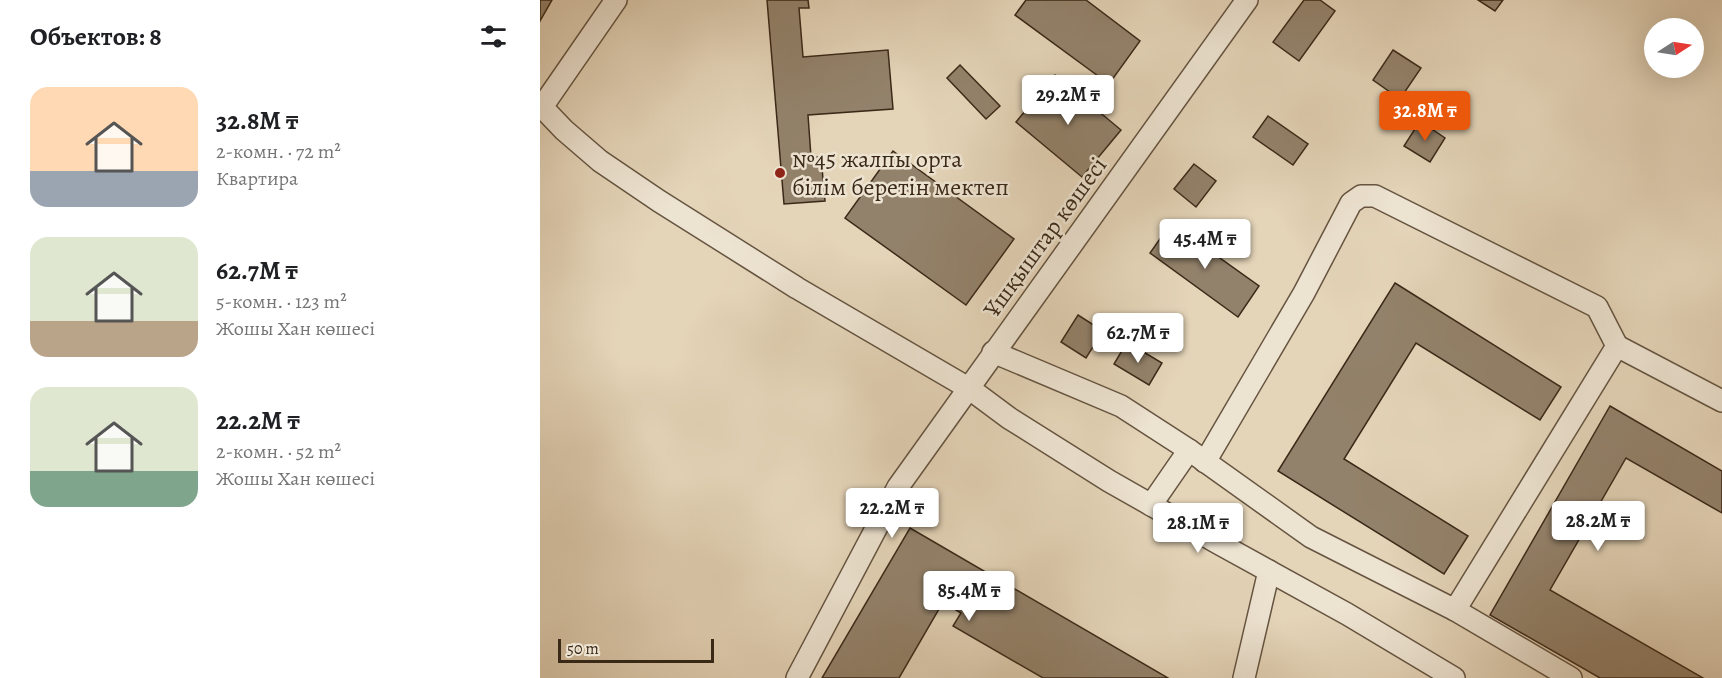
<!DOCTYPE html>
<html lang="ru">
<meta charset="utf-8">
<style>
body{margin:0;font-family:Alegreya,serif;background:#f6f6f6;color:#202124;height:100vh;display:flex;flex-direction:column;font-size:22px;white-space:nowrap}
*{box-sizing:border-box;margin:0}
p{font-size:20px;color:#757577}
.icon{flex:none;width:33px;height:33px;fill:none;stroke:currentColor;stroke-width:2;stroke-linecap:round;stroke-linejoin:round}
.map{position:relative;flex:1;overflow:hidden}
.side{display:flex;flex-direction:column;background:#fff;width:540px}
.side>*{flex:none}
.needle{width:39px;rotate:78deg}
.tools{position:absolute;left:1104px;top:18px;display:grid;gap:12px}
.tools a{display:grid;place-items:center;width:60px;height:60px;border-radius:50%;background:#fff;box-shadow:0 6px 24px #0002;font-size:30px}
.scale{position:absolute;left:18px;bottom:15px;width:156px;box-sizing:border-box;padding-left:6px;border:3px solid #3b2918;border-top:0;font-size:16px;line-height:21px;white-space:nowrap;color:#3b2918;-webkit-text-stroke:4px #ede3d1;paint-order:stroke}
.price{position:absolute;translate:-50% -51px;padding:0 14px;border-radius:6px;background:#fff;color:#222;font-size:20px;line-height:39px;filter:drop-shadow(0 2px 3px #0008)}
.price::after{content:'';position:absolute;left:50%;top:36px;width:18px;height:14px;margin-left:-9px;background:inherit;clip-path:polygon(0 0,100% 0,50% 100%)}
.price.current{background:#ea580c;color:#fff}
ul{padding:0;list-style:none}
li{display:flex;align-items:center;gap:18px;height:150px;padding:0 30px}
li span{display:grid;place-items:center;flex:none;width:168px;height:120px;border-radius:18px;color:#555}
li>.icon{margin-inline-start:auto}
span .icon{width:72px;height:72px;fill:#fffc;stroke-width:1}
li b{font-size:26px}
h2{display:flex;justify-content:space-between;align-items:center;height:72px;padding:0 30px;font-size:26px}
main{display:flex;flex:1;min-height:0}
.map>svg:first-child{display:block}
.building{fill:#93826b;stroke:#3b2918;stroke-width:1.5}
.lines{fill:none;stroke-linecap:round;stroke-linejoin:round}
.minor-casing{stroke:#655440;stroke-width:24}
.minor{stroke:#ede3d1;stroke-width:21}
.poi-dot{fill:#8f2418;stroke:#ede3d1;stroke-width:2}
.labels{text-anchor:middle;stroke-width:5;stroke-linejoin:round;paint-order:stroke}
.poi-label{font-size:24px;fill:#3b2918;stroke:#ede3d1;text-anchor:start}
.street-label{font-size:24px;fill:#3b2918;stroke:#ede3d1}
</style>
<main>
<section class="side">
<h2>Объектов: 8<svg class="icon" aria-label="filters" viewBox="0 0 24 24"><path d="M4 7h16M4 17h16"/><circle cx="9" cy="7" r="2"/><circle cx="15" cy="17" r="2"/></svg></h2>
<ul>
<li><span style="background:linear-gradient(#ffd9b3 70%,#9aa5b1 0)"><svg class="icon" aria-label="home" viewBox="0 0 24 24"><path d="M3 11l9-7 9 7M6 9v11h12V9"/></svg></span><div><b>32.8M ₸</b><p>2-комн. · 72 m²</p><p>Квартира</p></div></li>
<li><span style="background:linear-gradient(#dfe7d0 70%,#b9a48a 0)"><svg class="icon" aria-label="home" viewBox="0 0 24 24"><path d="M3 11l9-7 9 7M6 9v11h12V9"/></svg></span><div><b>62.7M ₸</b><p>5-комн. · 123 m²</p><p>Жошы Хан көшесі</p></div></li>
<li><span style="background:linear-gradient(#dfe7d0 70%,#7fa58c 0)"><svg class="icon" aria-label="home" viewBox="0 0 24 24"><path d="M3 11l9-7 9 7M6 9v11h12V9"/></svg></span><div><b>22.2M ₸</b><p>2-комн. · 52 m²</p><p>Жошы Хан көшесі</p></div></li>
</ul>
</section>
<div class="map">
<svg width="1182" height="678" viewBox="0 0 1182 678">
<rect width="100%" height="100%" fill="#e4d4b8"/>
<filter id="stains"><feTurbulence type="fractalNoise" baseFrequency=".00333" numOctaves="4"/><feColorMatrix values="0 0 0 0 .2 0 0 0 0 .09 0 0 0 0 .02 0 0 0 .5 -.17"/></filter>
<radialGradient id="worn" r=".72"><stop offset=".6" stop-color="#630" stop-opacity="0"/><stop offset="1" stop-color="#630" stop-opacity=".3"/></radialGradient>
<!-- building -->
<g class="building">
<path d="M0,0h12l-12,21z"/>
<path d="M227,0h41l1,8h-10l4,49 85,-7 5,59 -85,6 3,42h10l4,44 -41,3z"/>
<path d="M486,0h60l54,41 -31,43 -94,-69z"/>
<path d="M764,0h16l15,11 -36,50 -26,-19z"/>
<path d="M938,0h25l-8,11z"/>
<path d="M853,50l28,18 -21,31 -27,-19z"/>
<path d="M420,65l40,41 -14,13 -39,-41z"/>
<path d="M515,75l66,55 -39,47 -66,-55z"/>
<path d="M728,116l40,28 -15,21 -40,-28z"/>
<path d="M880,121l25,17 -15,24 -26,-16z"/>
<path d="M353,151l121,88 -48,66 -121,-87z"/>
<path d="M654,164l22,17 -20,26 -22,-18z"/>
<path d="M631,223l88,63 -21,31 -88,-64z"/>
<path d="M855,283l166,104 -21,33 -124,-77 -72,116 124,77 -24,38 -166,-103z"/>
<path d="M538,315l25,16 -17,27 -25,-16z"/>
<path d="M587,342l35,21 -13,22 -35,-21z"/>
<path d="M1070,406l112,65v42l-96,-55 -76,132 153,88h-103l-110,-63z"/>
<path d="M370,528l258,150h-125l-90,-52 8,-13 -18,-11 -44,76h-77z"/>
</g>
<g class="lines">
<defs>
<g id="minor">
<path d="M2,107l22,23 36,31 59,40 138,87 173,101 39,29 100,63 109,62 129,71 107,64"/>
<path d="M2,107l74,-107"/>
<path d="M453,352l128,54 68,44 122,87 144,73 162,-264 105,55"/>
<path d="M665,462l99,-169 47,-90 10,-7h14l222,111 20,39"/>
<path d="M611,505l38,-55"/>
<path d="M915,610l116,68"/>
<path d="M257,678l101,-191 349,-487"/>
<path d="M704,678l25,-107"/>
</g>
</defs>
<!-- minor casing -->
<use href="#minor" class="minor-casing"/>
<!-- minor -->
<use href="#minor" class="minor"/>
</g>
<!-- markers -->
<circle class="poi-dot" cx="240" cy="173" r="6"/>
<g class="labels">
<!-- poi labels -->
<g class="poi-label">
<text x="252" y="167">№45 жалпы орта<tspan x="252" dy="28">білім беретін мектеп</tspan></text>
</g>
<!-- street labels -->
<g class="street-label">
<text transform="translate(505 237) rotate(-54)" y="8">Ұшқыштар көшесі</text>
</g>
</g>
<rect width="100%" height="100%" filter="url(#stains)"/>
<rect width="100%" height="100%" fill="url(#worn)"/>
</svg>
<div class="tools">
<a><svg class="needle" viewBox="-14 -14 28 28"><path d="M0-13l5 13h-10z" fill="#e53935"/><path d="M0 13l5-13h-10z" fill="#757577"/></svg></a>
</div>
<div class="scale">50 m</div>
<b class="price" style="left:528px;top:126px">29.2M ₸</b>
<b class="price current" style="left:885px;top:142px">32.8M ₸</b>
<b class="price" style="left:665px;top:270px">45.4M ₸</b>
<b class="price" style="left:598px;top:364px">62.7M ₸</b>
<b class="price" style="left:352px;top:539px">22.2M ₸</b>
<b class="price" style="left:1058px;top:552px">28.2M ₸</b>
<b class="price" style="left:658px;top:554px">28.1M ₸</b>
<b class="price" style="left:429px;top:622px">85.4M ₸</b>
</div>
</main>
